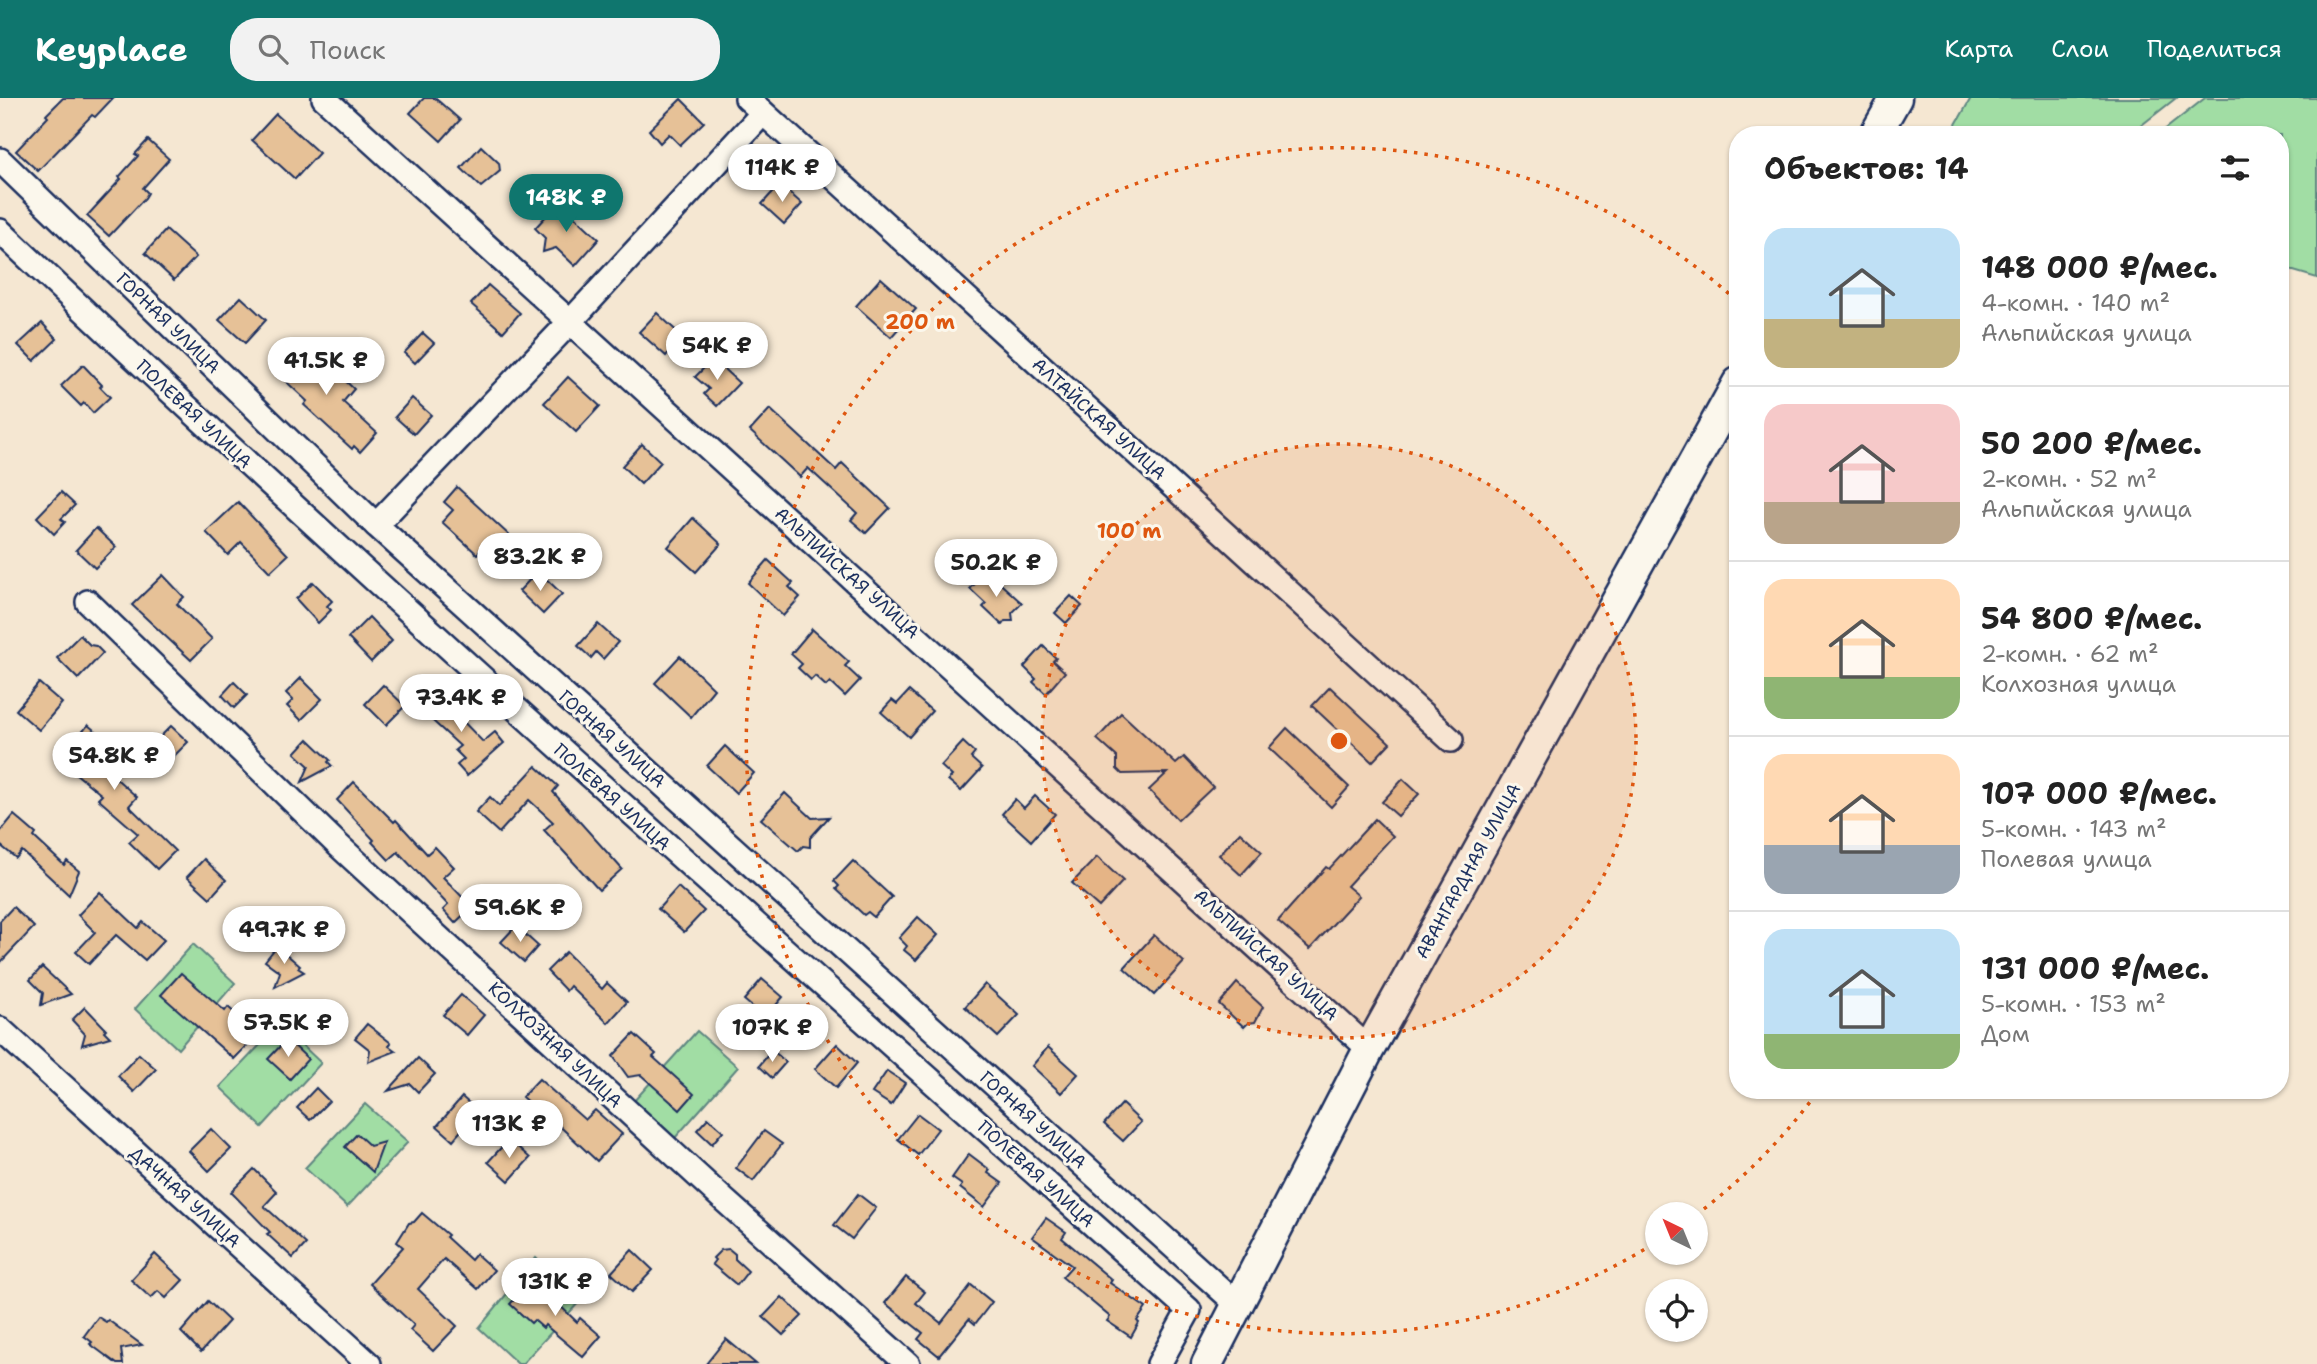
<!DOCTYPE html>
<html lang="ru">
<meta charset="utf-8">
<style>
body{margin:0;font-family:"Shantell Sans",sans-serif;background:#f2f2f2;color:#222;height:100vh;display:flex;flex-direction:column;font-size:26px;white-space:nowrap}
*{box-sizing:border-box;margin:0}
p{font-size:23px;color:#767676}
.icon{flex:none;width:38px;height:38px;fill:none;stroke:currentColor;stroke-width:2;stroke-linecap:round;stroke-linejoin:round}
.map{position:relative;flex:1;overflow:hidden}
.panel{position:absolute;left:1729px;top:28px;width:560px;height:973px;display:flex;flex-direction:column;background:#fff;border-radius:28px;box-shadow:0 2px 5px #0004}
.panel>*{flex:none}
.needle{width:46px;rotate:317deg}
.tools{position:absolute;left:1645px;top:1104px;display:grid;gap:14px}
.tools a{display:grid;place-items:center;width:63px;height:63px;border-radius:50%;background:#fff;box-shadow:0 2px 5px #0004;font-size:35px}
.price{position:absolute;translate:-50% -60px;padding:0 16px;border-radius:24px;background:#fff;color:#222;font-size:23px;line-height:46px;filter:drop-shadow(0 2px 4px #0008)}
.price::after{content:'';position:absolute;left:50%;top:42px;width:21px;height:16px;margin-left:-10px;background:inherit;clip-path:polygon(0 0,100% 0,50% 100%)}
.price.selected{background:#0f766e;color:#fff}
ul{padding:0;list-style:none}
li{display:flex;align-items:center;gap:21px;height:175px;padding:0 35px}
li+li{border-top:2px solid #e0e0e0}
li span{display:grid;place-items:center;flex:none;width:196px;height:140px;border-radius:21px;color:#555}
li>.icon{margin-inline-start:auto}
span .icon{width:84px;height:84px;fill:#fffc;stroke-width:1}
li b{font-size:30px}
h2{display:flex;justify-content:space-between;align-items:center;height:84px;padding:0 35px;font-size:30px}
header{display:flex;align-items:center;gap:42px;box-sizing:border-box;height:98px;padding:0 35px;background:#0f766e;color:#fff}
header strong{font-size:33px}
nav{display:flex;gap:38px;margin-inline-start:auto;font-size:24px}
.search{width:490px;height:63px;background:#f2f2f2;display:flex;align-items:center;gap:18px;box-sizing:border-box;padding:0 24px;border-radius:28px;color:#767676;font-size:26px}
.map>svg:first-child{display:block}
.green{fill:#a1dda4;stroke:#5e8681;stroke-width:2}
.building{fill:#e6c197;stroke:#1b2f5e;stroke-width:2}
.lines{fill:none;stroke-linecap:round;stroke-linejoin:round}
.minor-casing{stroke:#1b2f5e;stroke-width:28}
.major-casing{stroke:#1b2f5e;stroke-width:35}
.minor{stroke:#fbf7ec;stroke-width:23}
.major{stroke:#fbf7ec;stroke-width:30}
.ring{fill:none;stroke:#de5710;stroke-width:3.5;stroke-dasharray:3.5 7}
.labels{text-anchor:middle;stroke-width:6;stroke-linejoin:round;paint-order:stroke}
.street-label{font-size:18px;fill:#1b2f5e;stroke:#fbf7ec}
.centre{fill:#de5710;stroke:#fbf7ec;stroke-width:3.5}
.ring-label{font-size:21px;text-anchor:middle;font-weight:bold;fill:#de5710;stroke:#fbf7ec;stroke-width:6;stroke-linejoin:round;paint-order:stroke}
</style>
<header>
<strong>Keyplace</strong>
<div class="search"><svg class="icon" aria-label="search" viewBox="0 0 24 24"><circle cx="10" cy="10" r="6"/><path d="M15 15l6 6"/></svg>Поиск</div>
<nav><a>Карта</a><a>Слои</a><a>Поделиться</a></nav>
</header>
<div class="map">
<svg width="2317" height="1266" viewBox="0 0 2317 1266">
<rect width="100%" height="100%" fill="#f5e7d2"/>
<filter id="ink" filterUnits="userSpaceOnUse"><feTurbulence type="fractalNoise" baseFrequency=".0143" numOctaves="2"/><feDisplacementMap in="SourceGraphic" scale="14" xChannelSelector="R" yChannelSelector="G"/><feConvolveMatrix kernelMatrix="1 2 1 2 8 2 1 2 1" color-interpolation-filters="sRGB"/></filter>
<g filter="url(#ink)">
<!-- green -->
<g class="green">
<path d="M1971,0h205l-47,37h-179z"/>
<path d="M2205,0h112v180l-37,-11v-132h-122z"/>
<path d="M193,846l42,39 -57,66 -43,-40z"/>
<path d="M280,926l41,39 -59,64 -42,-40z"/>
<path d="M697,933l41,36 -64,72 -41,-37z"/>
<path d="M365,1006l43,38 -61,65 -42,-39z"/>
<path d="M536,1160l45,42 -59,64h-4l-39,-36z"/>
</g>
<!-- building -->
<g class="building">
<path d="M63,0h50l-18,19 -3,-2 -54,56 -22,-20 32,-34 -2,-2z"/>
<path d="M424,0h11l25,22 -19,21 -31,-28z"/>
<path d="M681,1l23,23 -24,23 -11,-11 -9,9 -11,-13z"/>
<path d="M276,16l43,39 -24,26 -43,-39z"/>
<path d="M148,42l21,19 -26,29 5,5 -3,5 -36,38 -22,-20 34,-37 -2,-2 19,-21 -3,-2z"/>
<path d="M481,48l18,17 1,8 -19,16 -20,-19z"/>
<path d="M780,86l22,20 -18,20 -22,-20z"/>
<path d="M559,104l40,37 -24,27 -19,-18 -13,4 2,-14 -10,-10z"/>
<path d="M166,132l30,27 -22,23 -29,-27z"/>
<path d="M881,180l35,31 -25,28 -35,-31z"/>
<path d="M488,187l32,28 -17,19 -32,-28z"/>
<path d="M241,199l25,23 -21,23 -26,-23z"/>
<path d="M657,215l26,24 -17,19 -27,-24z"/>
<path d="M42,225l15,16 -23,22 -16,-16z"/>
<path d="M423,235l11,10 -19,20 -11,-10z"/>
<path d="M299,246l33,30 3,-3 19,18 -11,13 34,31 -17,19 -6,-6 -2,3 -48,-44 3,-4 -30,-28 3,-4 -3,-2z"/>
<path d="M713,261l26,24 -22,23 -13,-12 5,-5 -14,-12z"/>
<path d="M83,267l19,20 -2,2 10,10 -17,16 -9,-10 -3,3 -20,-20z"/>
<path d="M568,279l32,29 -24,26 -32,-29z"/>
<path d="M412,300l19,17 -17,19 -19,-17z"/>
<path d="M770,311l66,61 6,-7 48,45 -24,25 -15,-13 6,-7 -49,-45 -8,9 -50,-46z"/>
<path d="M642,346l19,18 -20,22 -19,-18z"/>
<path d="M457,389l53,49 -14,14 -8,-8 -11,12 -35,-32 11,-12 -9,-8z"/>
<path d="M61,394l14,13 -14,14 4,3 -11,12 -17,-17z"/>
<path d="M238,404l50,53 -18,17 -29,-30 -13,13 -22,-23z"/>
<path d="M693,420l28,26 -25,28 -28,-25z"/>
<path d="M96,430l20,19 -21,21 -19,-18z"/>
<path d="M768,462l25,23 -4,4 11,10 -17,19 -35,-33z"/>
<path d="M538,473l24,23 -19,20 -24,-23z"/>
<path d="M163,477l21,22 -7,7 35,35 -21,21 -59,-55z"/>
<path d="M983,477l7,6 4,-3 28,25 -10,10 1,8h-8l-3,4 -19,-18 3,-3 -16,-15z"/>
<path d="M313,484l19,19 -5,5 4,4 -13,13 -22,-24z"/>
<path d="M1071,498l11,10 -16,17 -11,-10z"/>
<path d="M369,519l23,24 -21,21 -23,-24z"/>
<path d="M598,526l20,18 -15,17 -7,-7 -5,6 -13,-12z"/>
<path d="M812,531l37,33 -4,4 15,14 -15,16 -15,-14 -4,4 -11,-10 -4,4 -13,-12 4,-4 -11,-10z"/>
<path d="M80,537l10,10 6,1 7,7 -25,26 -21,-21z"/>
<path d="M1043,548l13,12 -3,3 12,11 -19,22 -13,-12 3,-3 -12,-12z"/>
<path d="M680,558l34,33 -23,28 -36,-34z"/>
<path d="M301,580l21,21 -21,21 -14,-14 6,-6 -7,-7z"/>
<path d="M234,584l13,13 -13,13 -12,-13z"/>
<path d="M39,585l23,20 -23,27 -23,-20z"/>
<path d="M383,587l22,21 -19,19 -21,-21z"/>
<path d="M1330,589l60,56 -18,19 -60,-56z"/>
<path d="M440,593l19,18 -4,4 28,29 12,-10 9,11 -37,33 -10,-11 7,-6 -9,-9 5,-4 -38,-35z"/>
<path d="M909,593l23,20 -23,26 -28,-25 11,-12 5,4z"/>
<path d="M1121,615l55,51 8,-7 29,30 -35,33 -29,-30 18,-17 -45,1 -5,-5v-12l-20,-18z"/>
<path d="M88,627l29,24 -15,17 35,31 -8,9 46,45 -18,18 -28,-27 9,-8 -40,-35 4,-4 -43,-35z"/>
<path d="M171,628l17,16 -20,20 -17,-16z"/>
<path d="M1287,630l62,59 -18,20 -62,-59z"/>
<path d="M308,641l22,21 -2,2 4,4 -30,16 7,-16 -14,-13z"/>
<path d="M963,644l12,11 -4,5 11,10 -21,23 -13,-11 4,-4 -11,-10z"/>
<path d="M725,648l29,27 -18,20 -29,-27z"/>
<path d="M536,668l22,20 -5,6 69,77 -23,21 -55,-60 9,-8 -24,-22 -30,33 -23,-21 14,-15 9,9z"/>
<path d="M1403,681l16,15 -21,22 -16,-14z"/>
<path d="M354,684l40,40 2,-2 31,34 8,-7 19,20 -11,10 29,30 -17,16 -12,-13 5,-5 -50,-53 -9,8 -17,-18 2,-2 -37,-40z"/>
<path d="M785,695l27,25 17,-1 -19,21v9l-7,-1 -5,5 -37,-32z"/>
<path d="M1035,698l20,18 -24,27 -29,-27 13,-15 9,9z"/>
<path d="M14,717l22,19 -2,3 30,28 3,-4 12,10 -10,24 -47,-44 -6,7 -16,-13v-13z"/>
<path d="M1375,721l18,17 -46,50 12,10 -49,53 -32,-28 48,-54 3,2z"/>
<path d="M1240,734l22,20 -21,23 -22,-20z"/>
<path d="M1097,759l26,24 -24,26 -27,-24z"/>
<path d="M204,761l22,21 -16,18 -23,-21z"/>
<path d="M853,763l39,36 -18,20 -6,-5 -4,3 -28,-26 3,-3 -5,-5z"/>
<path d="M678,789l26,24 -20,21 -26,-23z"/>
<path d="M100,794l38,36 5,-6 21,18 -19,20 -29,-25 -27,29 -13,-12 19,-20 -17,-17z"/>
<path d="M13,809l21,20 -34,36v-42z"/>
<path d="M918,819l20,18 -22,25 -12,-10 3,-4 -8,-8z"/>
<path d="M516,828l22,20 -14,16 -23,-20z"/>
<path d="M1154,837l30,27 -30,33 -30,-27z"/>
<path d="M277,848l23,20 -2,2 6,4 -29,15 5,-15 -15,-11z"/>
<path d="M566,854l36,37 5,-6 20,19 -19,21 -38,-37 -4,5 -19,-20z"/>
<path d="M42,869l29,27 -30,11 2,-12 -13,-13z"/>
<path d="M181,875l44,38 3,-4 30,27 -24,25 -73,-64z"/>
<path d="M762,881l21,18 -18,21 -21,-18z"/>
<path d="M1237,885l26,24 -8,15 -7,1 -4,4 -25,-23z"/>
<path d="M985,886l34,31 -21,22 -33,-30z"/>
<path d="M461,897l23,20 -17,20 -24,-20z"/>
<path d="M85,909l21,22 -2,2 6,6 -28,8 3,-11 -13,-14z"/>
<path d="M367,926l24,19 -2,3 7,5 -28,11 2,-12 -15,-12z"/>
<path d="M634,936l22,20 -3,3 41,37 -14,16 -39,-35 -13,2 -15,-21z"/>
<path d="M287,941l21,20 -18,20 -22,-20z"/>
<path d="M837,946l20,19 -21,25 -21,-19z"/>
<path d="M1048,949l30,27 -17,19 -29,-27z"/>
<path d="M772,952l14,12 -14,16 -13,-12z"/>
<path d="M139,956l17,15 -22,23 -16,-16z"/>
<path d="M418,960l17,16 -17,18 -8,-8 -22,7z"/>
<path d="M887,973l18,12 -14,22 -19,-12z"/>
<path d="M539,981l46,41 10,-10 27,24 -25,27 -46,-43 -2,3 -27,-24z"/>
<path d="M316,990l13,13 -19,19 -13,-12z"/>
<path d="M462,999l16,14 -25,29 -16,-14z"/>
<path d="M1122,1006l19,18 -18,19 -19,-17z"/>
<path d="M918,1016l20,15 -20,26 -20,-16z"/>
<path d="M708,1020l15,13 -11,13 -15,-14z"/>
<path d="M211,1031l20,20 -22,22 -20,-20z"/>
<path d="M764,1033l18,13 -29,37 -17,-13z"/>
<path d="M357,1036l13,12 14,-4 -11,30 -28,-25z"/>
<path d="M509,1041l21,19 -21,23 -21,-19z"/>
<path d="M969,1056l21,16 -2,3 14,10 -18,24 -24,-19 2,-3 -10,-7z"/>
<path d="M254,1071l23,23 -13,14 42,38 -13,14 -26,-24 3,-2 -39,-40z"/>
<path d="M858,1096l18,14 -24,31 -18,-14z"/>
<path d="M422,1115l26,22 -2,2 25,23 5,-6 18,16 -16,19 -34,-30 -26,30 39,37 -24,25 -23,-21 4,-5 -44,-41 33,-37 -6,-5 12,-19 5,-1z"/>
<path d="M1046,1120l20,14 -4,6 50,42 -2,3 36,25 -9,13 2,2 -8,14 -24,-16 3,-4 -48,-40 10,-11 -40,-29z"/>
<path d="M729,1151l6,5v5l13,12 -11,14 -25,-21 3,-4 -2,-2 8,-8z"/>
<path d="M632,1152l21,20 -21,22 -21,-19z"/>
<path d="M155,1156l28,26 -17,18 -8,-7 -7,7 -20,-18z"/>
<path d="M906,1179l19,15 -9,11 25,20 30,-38 21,17 -17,22 -6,-5 -30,37 -21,-17 5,-6 -38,-30z"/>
<path d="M533,1182l44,42 3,-4 21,18 -18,21 -38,-32 -2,3 -9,-8 -3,3 -21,-19z"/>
<path d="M782,1199l20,19 -19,19 -20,-18z"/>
<path d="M208,1203l21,20 -28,31 -20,-20z"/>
<path d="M98,1219l8,5 2,-2 34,25 -21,4 2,15h-6l-27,-20 2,-2 -8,-6z"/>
<path d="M726,1241l30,25h-50z"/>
</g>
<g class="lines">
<defs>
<g id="minor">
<path d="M324,0l1045,951"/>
<path d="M747,0l704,642"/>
<path d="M0,62l376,365 862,780"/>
<path d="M0,133c388,369 789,723 1189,1079l-30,54"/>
<path d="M376,427l195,-204 192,-208"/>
<path d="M88,504l250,243 386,355 184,164"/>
<path d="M0,931l369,335"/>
</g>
<g id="major">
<path d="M1875,37l21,-37"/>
<path d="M1207,1266l162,-315 369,-666"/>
</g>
</defs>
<!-- minor casing -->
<use href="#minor" class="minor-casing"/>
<!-- major casing -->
<use href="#major" class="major-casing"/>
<!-- minor -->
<use href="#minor" class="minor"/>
<!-- major -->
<use href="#major" class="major"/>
</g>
</g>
<!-- distance rings -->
<circle cx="1339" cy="643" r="297" fill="#de5710" fill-opacity=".12"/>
<g class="ring">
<circle cx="1339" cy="643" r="297"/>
<path d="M1816 996A593 593 0 0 1 1696 1117M1653 1146A593 593 0 1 1 1736 202"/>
</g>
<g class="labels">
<!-- street labels -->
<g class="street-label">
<text transform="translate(168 225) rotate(44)" y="6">ГОРНАЯ УЛИЦА</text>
<text transform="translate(194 316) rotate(43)" y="6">ПОЛЕВАЯ УЛИЦА</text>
<text transform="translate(1099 321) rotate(42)" y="6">АЛТАЙСКАЯ УЛИЦА</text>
<text transform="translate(847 475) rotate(42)" y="6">АЛЬПИЙСКАЯ УЛИЦА</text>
<text transform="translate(612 641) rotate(42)" y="6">ГОРНАЯ УЛИЦА</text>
<text transform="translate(612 699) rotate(42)" y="6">ПОЛЕВАЯ УЛИЦА</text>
<text transform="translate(1468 773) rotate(-61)" y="6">АВАНГАРДНАЯ УЛИЦА</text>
<text transform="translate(1266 857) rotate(42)" y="6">АЛЬПИЙСКАЯ УЛИЦА</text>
<text transform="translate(555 947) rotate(43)" y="6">КОЛХОЗНАЯ УЛИЦА</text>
<text transform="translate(1033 1022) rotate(42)" y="6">ГОРНАЯ УЛИЦА</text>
<text transform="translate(1036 1076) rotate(42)" y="6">ПОЛЕВАЯ УЛИЦА</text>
<text transform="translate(185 1099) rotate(42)" y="6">ДАЧНАЯ УЛИЦА</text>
</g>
</g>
<circle cx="1339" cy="643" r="10" class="centre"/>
<g class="ring-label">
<text x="920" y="231">200 m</text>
<text x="1129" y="440">100 m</text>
</g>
</svg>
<div class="tools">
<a><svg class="needle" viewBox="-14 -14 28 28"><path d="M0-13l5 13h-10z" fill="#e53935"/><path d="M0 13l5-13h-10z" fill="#767676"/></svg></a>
<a><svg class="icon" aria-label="locate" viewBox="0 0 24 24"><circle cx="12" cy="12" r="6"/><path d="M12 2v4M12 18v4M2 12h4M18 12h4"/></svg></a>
</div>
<b class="price" style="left:782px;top:106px">114K ₽</b>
<b class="price selected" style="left:566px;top:136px">148K ₽</b>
<b class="price" style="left:717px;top:284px">54K ₽</b>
<b class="price" style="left:326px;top:299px">41.5K ₽</b>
<b class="price" style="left:540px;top:495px">83.2K ₽</b>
<b class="price" style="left:996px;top:501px">50.2K ₽</b>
<b class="price" style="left:461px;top:636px">73.4K ₽</b>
<b class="price" style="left:114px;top:694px">54.8K ₽</b>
<b class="price" style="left:520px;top:846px">59.6K ₽</b>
<b class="price" style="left:284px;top:868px">49.7K ₽</b>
<b class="price" style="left:288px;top:961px">57.5K ₽</b>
<b class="price" style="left:772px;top:966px">107K ₽</b>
<b class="price" style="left:509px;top:1062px">113K ₽</b>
<b class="price" style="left:555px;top:1220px">131K ₽</b>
<section class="panel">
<h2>Объектов: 14<svg class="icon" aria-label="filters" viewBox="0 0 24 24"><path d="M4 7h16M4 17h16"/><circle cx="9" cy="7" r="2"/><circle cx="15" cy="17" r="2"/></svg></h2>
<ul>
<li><span style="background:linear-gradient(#bfe0f5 65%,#c2b280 0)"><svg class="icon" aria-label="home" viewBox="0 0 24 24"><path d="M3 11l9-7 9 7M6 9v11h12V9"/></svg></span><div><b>148 000 ₽/мес.</b><p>4-комн. · 140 m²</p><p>Альпийская улица</p></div></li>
<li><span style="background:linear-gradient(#f6c9c9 70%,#b9a48a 0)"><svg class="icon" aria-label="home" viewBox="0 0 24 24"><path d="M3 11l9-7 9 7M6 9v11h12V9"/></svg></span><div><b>50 200 ₽/мес.</b><p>2-комн. · 52 m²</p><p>Альпийская улица</p></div></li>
<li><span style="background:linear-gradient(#ffd9b3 70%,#8fb573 0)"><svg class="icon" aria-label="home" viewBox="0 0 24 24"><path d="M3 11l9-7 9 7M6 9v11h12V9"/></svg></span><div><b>54 800 ₽/мес.</b><p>2-комн. · 62 m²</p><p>Колхозная улица</p></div></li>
<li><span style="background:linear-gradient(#ffd9b3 65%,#9aa5b1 0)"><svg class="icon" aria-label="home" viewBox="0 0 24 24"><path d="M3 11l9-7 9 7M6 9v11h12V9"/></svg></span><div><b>107 000 ₽/мес.</b><p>5-комн. · 143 m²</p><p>Полевая улица</p></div></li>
<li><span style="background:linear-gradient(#bfe0f5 75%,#8fb573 0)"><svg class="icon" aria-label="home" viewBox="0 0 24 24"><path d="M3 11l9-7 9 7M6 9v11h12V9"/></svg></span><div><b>131 000 ₽/мес.</b><p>5-комн. · 153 m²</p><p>Дом</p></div></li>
</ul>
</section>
</div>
